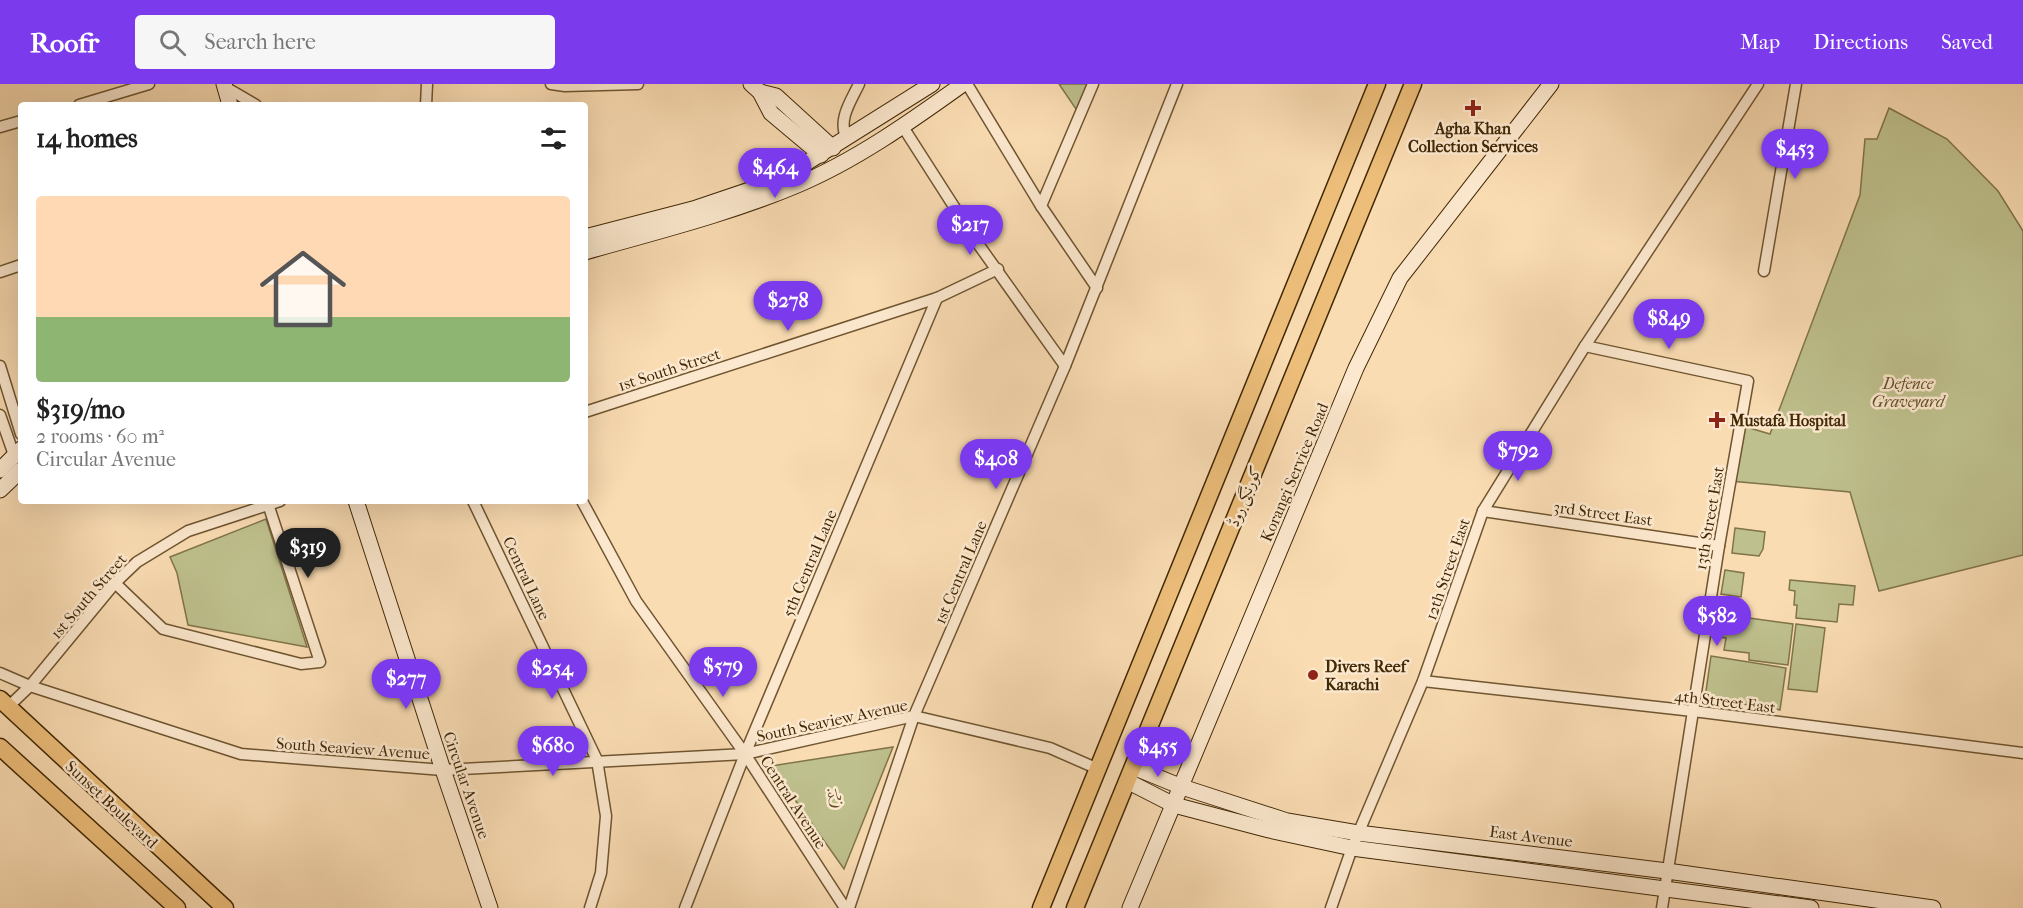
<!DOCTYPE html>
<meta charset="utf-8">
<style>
body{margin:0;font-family:"IM FELL French Canon",Amiri,serif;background:#f6f6f6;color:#222;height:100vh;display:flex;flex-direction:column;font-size:22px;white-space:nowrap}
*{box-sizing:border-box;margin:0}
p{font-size:20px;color:#767676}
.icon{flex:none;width:33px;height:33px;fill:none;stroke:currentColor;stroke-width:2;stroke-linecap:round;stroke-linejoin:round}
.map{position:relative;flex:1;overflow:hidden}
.details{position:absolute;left:18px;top:18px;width:570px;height:402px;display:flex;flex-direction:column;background:#fff;border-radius:6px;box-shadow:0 6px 24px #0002}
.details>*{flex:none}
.price{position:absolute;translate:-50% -51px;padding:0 14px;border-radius:21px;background:#7c3aed;color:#fff;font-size:20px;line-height:39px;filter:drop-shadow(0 2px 3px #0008)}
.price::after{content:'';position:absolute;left:50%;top:36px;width:18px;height:14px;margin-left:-9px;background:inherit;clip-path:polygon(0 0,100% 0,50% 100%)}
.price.active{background:#222;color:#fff}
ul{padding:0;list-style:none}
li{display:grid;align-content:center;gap:12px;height:318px;padding:0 18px}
li span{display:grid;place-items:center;height:186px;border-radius:6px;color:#555}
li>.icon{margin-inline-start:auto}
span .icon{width:108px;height:108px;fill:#fffc;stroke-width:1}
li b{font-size:26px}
h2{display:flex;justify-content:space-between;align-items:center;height:72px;padding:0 18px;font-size:26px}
header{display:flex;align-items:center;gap:36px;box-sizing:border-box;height:84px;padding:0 30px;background:#7c3aed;color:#fff}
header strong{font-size:28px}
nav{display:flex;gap:33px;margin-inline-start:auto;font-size:21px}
.search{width:420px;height:54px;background:#f6f6f6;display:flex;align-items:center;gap:15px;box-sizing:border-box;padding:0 21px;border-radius:6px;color:#767676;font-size:22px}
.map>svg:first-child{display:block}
.green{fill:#bec08d;stroke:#807449;stroke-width:1.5}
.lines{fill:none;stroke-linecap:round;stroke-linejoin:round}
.street-casing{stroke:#6f5530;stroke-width:13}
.secondary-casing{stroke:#412805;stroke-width:17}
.primary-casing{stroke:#412805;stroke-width:19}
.street{stroke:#fce8ce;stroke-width:10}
.secondary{stroke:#fce8ce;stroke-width:15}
.primary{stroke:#edbe7a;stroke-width:16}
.poi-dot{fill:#8f2418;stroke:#fce8ce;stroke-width:2}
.labels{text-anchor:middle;stroke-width:5;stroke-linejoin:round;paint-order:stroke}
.poi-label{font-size:16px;font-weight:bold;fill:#412805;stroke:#fce8ce;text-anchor:start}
.street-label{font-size:16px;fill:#412805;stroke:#fce8ce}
.park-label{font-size:16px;font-style:italic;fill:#604e27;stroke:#fce8ce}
</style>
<header>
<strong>Roofr</strong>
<div class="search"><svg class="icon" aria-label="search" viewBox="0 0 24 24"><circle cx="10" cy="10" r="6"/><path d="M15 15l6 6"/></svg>Search here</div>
<nav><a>Map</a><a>Directions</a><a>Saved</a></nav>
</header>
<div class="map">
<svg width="2023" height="824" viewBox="0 0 2023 824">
<rect width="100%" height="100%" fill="#fadcb3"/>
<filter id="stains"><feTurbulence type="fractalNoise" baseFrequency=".00333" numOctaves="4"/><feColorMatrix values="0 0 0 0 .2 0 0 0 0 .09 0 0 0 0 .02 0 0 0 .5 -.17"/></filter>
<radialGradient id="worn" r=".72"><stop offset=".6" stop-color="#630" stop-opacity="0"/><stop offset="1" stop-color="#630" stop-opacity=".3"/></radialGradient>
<!-- green -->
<g class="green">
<path d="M1059,0h31l-12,28z"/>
<path d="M1889,24l58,31 51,52 25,40v324l-144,36 -29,-99 -120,-11 13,-55 27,8 90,-239 5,-56h12z"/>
<path d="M266,435l41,128 -119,-22 -11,-52 -7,-16z"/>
<path d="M1735,444l30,4 -2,17 -4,7 -27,-3z"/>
<path d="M1725,486l19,3 -3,24 -20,-3z"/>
<path d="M1790,496l65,6 -2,19 -14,-1 -2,18 -41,-4 1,-13h-3l1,-14 -6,-1z"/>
<path d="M1720,530l73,10 -5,41 -39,-5v-7l-25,-3 2,-12 -9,-1z"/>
<path d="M1796,540l29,4 -8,64 -29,-3z"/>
<path d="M1711,572l75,12 -6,42 -75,-12z"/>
<path d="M893,663l-49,122 -73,-103z"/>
</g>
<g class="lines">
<defs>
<g id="street">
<path d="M551,0l14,2 73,-2"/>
<path d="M967,0l74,122 56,82"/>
<path d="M225,3l31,18"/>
<path d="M79,21l70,-21"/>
<path d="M426,21l1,-21"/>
<path d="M0,43l21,-6"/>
<path d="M903,43l73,114 89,125"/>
<path d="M847,55c-10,-19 4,-38 12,-55"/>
<path d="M1041,122l52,-122"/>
<path d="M1764,187l32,-187"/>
<path d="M0,188l21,-7"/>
<path d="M1585,262l163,35 -29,165 -57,362"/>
<path d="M0,282l21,68"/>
<path d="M585,328l352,-114 61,-29"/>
<path d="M0,331l14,40"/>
<path d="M473,417l124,259 9,56 -5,57 -11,35"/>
<path d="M582,417l54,100 109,153 100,154"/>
<path d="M1483,427l236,35"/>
<path d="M115,499l48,46 138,35 19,-2 -52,-158"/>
<path d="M0,589l30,13 85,-103 22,-21 51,-31 92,-30"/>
<path d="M1423,597l270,30 330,42"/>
<path d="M8,623l22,-21 211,68 202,16 302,-16 169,-38 136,32 48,21"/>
<path d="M685,824l60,-154 192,-456"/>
<path d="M849,824l65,-192 151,-350 112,-282"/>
<path d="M1331,824l21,-60 71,-167 60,-170 102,-165 173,-262"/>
</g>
<g id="secondary">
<path d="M224,0l6,21"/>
<path d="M751,0l9,8 11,21 50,42"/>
<path d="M760,8l16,4 57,52"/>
<path d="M585,153l108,-28 86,-29 153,-96"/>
<path d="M585,168c70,-20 143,-38 210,-66 60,-25 115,-64 168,-102"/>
<path d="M0,386l21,-21"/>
<path d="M0,406l21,-20"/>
<path d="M356,417l87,269 47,138"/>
<path d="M1133,683l49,20 105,34 71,12 309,38 266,37"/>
<path d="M1127,697l47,24 95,25 83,18 459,60"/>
<path d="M1130,824l226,-540 44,-90 151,-194"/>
</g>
<g id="primary">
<path d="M0,615l225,209"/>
<path d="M0,663l177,161"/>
<path d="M1041,824l336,-824"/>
<path d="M1075,824l338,-824"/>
</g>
</defs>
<!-- street casing -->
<use href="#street" class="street-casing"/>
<!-- secondary casing -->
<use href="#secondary" class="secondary-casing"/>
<!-- primary casing -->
<use href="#primary" class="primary-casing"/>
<!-- street -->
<use href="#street" class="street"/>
<!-- secondary -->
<use href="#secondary" class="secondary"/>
<!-- primary -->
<use href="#primary" class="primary"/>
</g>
<!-- markers -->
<g class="poi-dot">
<path d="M1470 15h6v6h6v6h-6v6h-6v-6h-6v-6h6z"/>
<path d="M1714 327h6v6h6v6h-6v6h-6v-6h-6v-6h6z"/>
<circle cx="1313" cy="591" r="6"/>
</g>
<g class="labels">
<!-- poi labels -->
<g class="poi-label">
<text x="1473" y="50" text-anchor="middle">Agha Khan<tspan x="1473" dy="18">Collection Services</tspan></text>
<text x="1730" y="342">Mustafa Hospital</text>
<text x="1325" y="588">Divers Reef<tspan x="1325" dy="18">Karachi</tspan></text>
</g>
<!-- street labels -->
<g class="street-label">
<text transform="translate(669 285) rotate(-18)" y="6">1st South Street</text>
<text transform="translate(1294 388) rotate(-67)" y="6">Korangi Service Road</text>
<text transform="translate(1244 412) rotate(-68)" y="6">کورنگی روڈ</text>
<text transform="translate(1603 429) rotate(8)" y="6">3rd Street East</text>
<text transform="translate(1709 434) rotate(-80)" y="6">13th Street East</text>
<text transform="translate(809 479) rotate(-67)" y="6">5th Central Lane</text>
<text transform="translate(1447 485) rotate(-71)" y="6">12th Street East</text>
<text transform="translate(960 488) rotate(-67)" y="6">1st Central Lane</text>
<text transform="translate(527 494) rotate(65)" y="6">Central Lane</text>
<text transform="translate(88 512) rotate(-49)" y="6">1st South Street</text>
<text transform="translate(1725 617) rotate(7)" y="6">4th Street East</text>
<text transform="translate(832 636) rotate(-12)" y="6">South Seaview Avenue</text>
<text transform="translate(353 664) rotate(4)" y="6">South Seaview Avenue</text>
<text transform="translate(467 701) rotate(71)" y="6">Circular Avenue</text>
<text transform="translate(794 718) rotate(57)" y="6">Central Avenue</text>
<text transform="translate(112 720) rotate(43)" y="6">Sunset Boulevard</text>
<text transform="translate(1531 752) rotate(7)" y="6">East Avenue</text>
</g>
<!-- park labels -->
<g class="park-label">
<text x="1908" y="305">Defence<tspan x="1908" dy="18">Graveyard</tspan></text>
<text x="835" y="716">باغ</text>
</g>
</g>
<rect width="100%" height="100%" filter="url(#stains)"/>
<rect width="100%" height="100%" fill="url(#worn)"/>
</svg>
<b class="price" style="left:1795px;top:96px">$453</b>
<b class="price" style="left:775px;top:115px">$464</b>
<b class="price" style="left:970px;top:172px">$217</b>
<b class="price" style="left:788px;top:248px">$278</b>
<b class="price" style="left:1669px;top:266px">$849</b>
<b class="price" style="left:1518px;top:398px">$792</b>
<b class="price" style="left:996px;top:406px">$408</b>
<b class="price active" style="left:308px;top:495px">$319</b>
<b class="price" style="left:1717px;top:563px">$582</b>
<b class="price" style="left:723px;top:614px">$579</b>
<b class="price" style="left:552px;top:616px">$254</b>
<b class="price" style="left:406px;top:626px">$277</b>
<b class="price" style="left:553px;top:693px">$680</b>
<b class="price" style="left:1158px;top:694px">$455</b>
<section class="details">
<h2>14 homes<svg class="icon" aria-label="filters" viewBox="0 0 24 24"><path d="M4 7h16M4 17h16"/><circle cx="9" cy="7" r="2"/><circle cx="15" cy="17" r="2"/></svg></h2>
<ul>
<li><span style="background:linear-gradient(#ffd9b3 65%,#8fb573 0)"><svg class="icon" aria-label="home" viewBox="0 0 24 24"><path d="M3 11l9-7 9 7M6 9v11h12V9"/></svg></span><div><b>$319/mo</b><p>2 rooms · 60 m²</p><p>Circular Avenue</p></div></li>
</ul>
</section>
</div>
